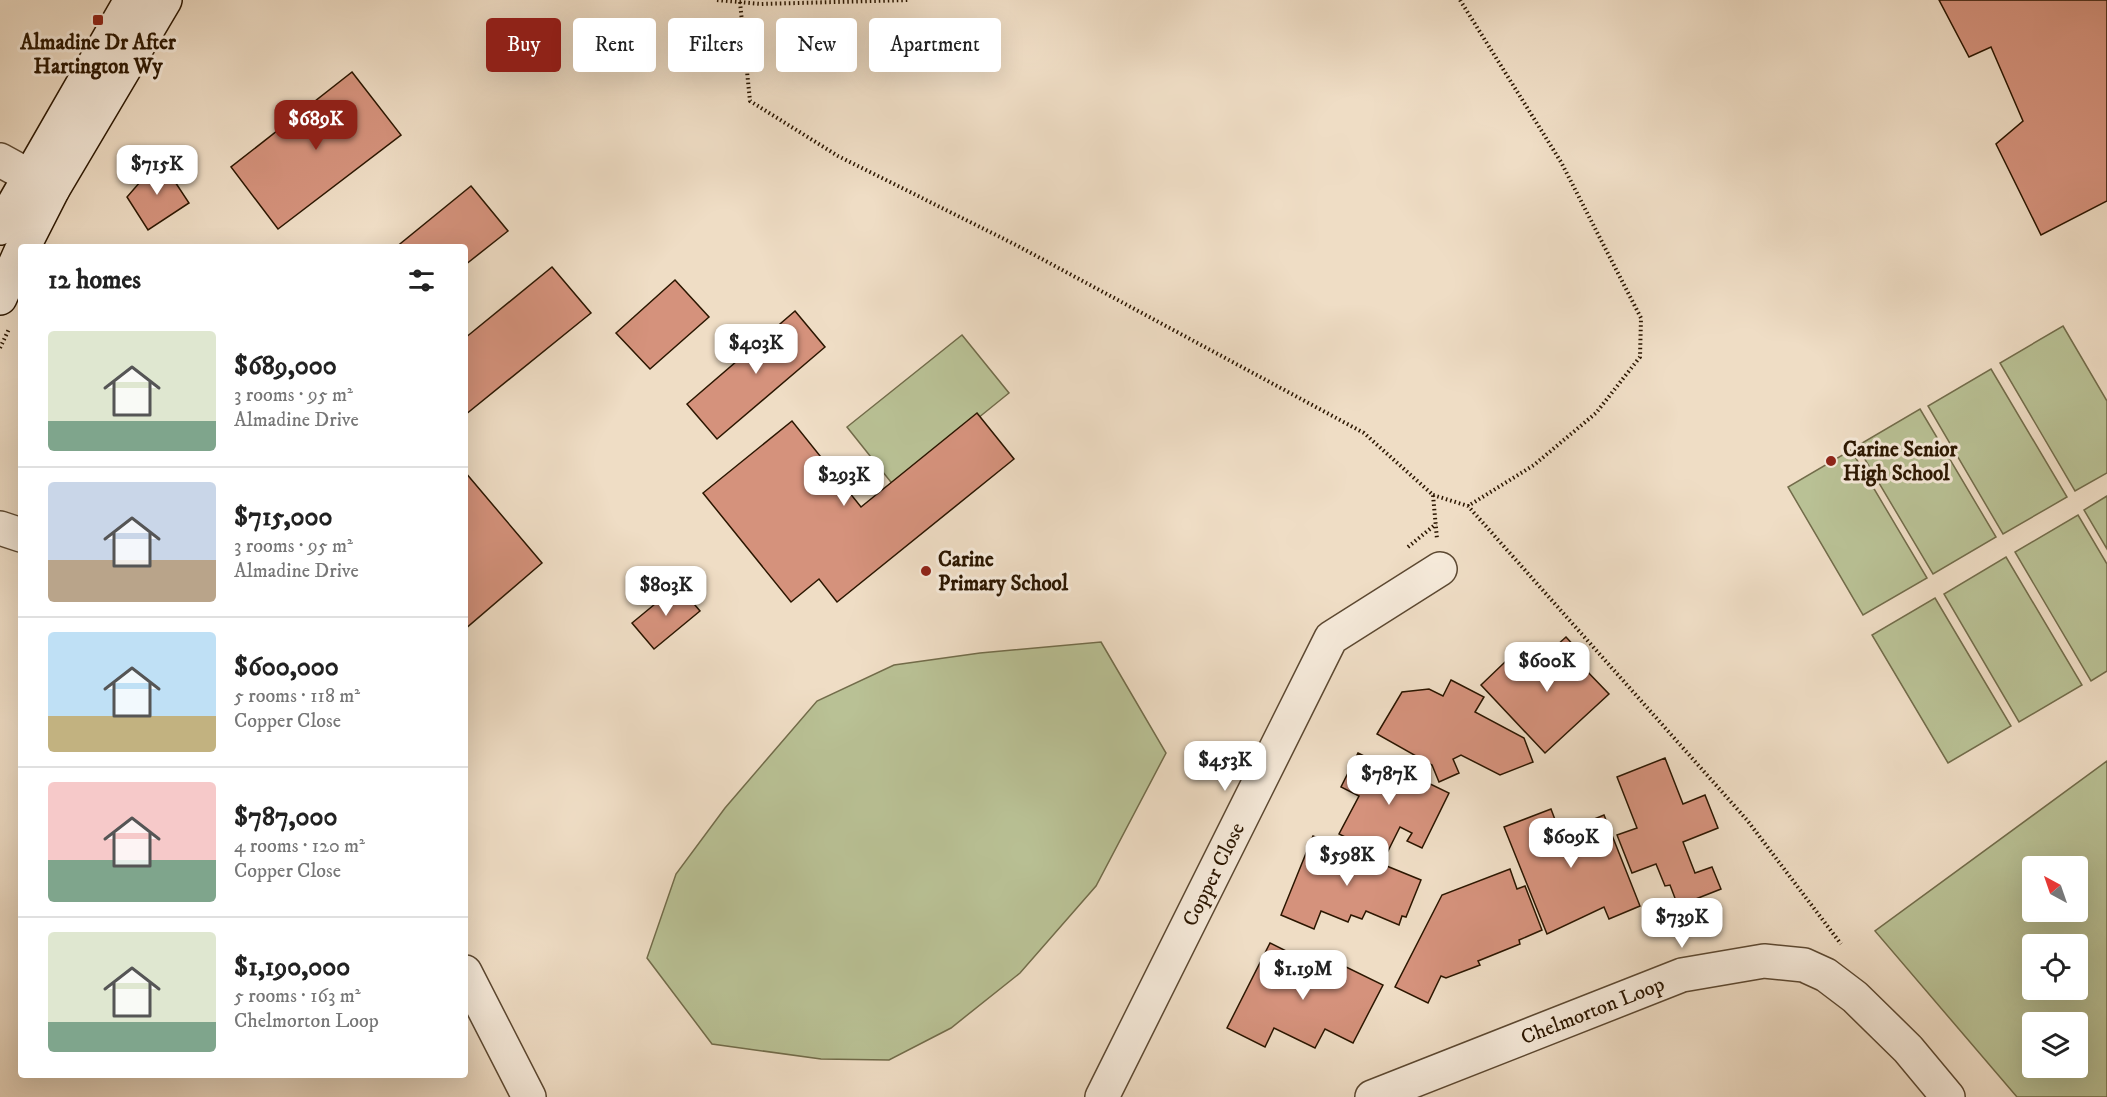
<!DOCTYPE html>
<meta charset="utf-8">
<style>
body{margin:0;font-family:"IM FELL DW Pica",serif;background:#f2f2f2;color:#222;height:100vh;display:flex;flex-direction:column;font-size:22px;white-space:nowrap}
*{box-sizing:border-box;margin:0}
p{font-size:20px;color:#767676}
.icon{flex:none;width:33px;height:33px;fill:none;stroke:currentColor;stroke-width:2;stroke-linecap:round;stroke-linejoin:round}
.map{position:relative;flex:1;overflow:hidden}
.panel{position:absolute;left:18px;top:244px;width:450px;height:834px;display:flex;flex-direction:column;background:#fff;border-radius:6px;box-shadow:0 6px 24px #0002}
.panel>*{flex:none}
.banner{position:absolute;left:486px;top:18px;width:570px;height:54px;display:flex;gap:12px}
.needle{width:39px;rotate:320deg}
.tools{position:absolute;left:2022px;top:856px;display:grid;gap:12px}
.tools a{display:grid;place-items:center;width:66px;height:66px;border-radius:6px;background:#fff;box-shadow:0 6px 24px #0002;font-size:30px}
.price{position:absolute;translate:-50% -51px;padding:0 14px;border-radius:12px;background:#fff;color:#222;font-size:20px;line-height:39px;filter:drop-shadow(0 2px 3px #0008)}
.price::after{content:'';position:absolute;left:50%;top:36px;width:18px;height:14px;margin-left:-9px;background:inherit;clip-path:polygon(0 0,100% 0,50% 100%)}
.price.active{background:#8f2418;color:#fff}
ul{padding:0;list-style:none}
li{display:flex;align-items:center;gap:18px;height:150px;padding:0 30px}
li+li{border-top:2px solid #e0e0e0}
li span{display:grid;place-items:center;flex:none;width:168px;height:120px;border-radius:6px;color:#555}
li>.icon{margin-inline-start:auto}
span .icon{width:72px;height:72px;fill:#fffc;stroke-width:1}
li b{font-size:26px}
h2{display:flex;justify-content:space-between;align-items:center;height:72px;padding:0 30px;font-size:26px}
.pill{padding:0 21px;border-radius:6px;background:#fff;box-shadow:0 6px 24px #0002;font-size:21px;line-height:54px}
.pill.active{background:#8f2418;color:#fff}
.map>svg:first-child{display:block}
.green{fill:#b9c195;stroke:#726c4a;stroke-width:1.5;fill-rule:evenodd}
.building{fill:#d5927c;stroke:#2b1600;stroke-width:1.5}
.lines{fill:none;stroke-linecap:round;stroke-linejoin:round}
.street-casing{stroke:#5c4831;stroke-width:36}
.secondary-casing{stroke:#2b1600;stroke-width:36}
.path{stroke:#2b1600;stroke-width:4;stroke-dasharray:1.5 3;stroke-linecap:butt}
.street{stroke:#f5e9d9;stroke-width:33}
.secondary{stroke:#f5e9d9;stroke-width:33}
.poi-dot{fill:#8f2418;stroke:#f5e9d9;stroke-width:2}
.labels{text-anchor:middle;stroke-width:6;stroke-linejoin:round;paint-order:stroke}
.poi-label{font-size:21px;font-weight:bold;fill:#2b1600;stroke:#f5e9d9;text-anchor:start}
.street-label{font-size:21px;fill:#2b1600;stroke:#f5e9d9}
</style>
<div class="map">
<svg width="2107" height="1097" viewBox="0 0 2107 1097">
<rect width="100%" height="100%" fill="#efddc5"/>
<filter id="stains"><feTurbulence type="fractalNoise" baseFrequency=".00333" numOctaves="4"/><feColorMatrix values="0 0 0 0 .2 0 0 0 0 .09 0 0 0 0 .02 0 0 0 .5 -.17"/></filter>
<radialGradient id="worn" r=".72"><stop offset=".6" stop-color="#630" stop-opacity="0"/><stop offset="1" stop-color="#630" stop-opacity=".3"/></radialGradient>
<!-- green -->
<g class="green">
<path d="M2063,326l44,75v72l-32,18 -75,-128z"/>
<path d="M962,335l47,58 -115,93 -47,-59z"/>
<path d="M1991,369l76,128 -64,37 -75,-128z"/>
<path d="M1920,409l76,128 -63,37 -76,-128z"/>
<path d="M1851,450l76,128 -64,37 -75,-128z"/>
<path d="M2107,496v53l-23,-39z"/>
<path d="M2078,515l29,49v107l-16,10 -76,-129z"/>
<path d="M2006,557l76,128 -63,37 -75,-128z"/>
<path d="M1935,598l76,128 -63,37 -76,-128z"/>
<path d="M1101,642l65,111 -70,133 -76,87 -69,55 -62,32 -68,-1 -109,-15 -65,-86 29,-84 49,-66 92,-107 77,-36 86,-12z"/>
<path d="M2107,761v336h-90l-142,-166zM2032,867h46v45h-46zM2032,945h46v45h-46zM2032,1023h46v45h-46z"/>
</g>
<!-- building -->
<g class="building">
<path d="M1939,0h168v201l-66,34 -45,-91 27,-23 -32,-74 -22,10z"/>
<path d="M352,72l49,63 -123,94 -47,-62z"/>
<path d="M160,159l29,44 -41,27 -21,-33z"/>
<path d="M471,186l37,45 -43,34v-17h-70z"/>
<path d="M552,267l39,46 -126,102v-77z"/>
<path d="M675,280l34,37 -59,52 -34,-36z"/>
<path d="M795,311l30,36 -108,92 -30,-35z"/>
<path d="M977,413l37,46 -177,143 -18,-23 -28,23 -88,-109 89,-72 69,86z"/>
<path d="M465,472l77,91 -77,66z"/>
<path d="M678,585l22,26 -46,38 -22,-26z"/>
<path d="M1566,637l22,24 -6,5 27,28 -64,59 -64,-68 24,-23 11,12 24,-23 5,5z"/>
<path d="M1451,680l33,17 -9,15 49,26 9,24 -33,13 -39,-20 -8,4 6,14 -20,9 -7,-17 -55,-31 25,-42 27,-3 14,7z"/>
<path d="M1358,753l66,33v-5l25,12 -27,55 -15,-7 5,-8 -12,-6 -15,30 -46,-23 20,-38 -18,-9z"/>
<path d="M1665,758l18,46 22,-9 13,33 -35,14 12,31 17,-6 9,22 -43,17 -8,-21 -5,1 -9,-22 -24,9 -15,-38 20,-7 -20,-51z"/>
<path d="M1551,809l9,24 44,-18 36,91 -31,13 -5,-12 -57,27 -43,-107z"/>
<path d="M1313,836l108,44 -15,37 -4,-1 -3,9 -33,-14 -4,8 -11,-4 -3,7 -27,-11 -7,18 -33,-14z"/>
<path d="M1510,869l7,20 8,-3 17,44 -23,10 1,4 -42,17 2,4 -34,13 -5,-2 -13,27 -33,-16 47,-92z"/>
<path d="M1270,943l64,32 6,-11 43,21 -30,58 -28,-14 -10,19 -41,-20 -9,19 -38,-19z"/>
</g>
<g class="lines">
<defs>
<g id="street">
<path d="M0,160l53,29"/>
<path d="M0,528l21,7"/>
<path d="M465,972l64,125"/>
<path id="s1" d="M1102,1097l229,-459 109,-69"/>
<path id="s2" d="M1372,1097l310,-122 82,-14 40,4 22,10 29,22 53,52 40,48"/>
</g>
<g id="secondary">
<path d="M0,228l131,-228"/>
<path d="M23,248l30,-59 112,-189"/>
<path d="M0,298l21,-47"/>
</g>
</defs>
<!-- street casing -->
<use href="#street" class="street-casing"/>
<!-- secondary casing -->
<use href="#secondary" class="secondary-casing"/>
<!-- path -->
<g class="path">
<path d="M717,0l44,4 148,-4"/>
<path d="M1460,0l101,162 80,156 -1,39 -44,56 -62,52 -66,41"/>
<path d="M740,2l10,99 88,55 178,89 348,188 69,62 4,44"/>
<path d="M0,348l9,-19"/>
<path d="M1433,495l35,11 279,314 94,124"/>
<path d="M1408,547l28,-23"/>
</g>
<!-- street -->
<use href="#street" class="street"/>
<!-- secondary -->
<use href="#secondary" class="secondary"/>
</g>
<!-- markers -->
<g class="poi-dot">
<rect x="92" y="14" width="12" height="12" rx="3"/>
<circle cx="1831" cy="461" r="6"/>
<circle cx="926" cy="571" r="6"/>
</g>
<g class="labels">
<!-- poi labels -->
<g class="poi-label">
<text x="98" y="49" text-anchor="middle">Almadine Dr After<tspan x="98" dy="24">Hartington Wy</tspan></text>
<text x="1843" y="456">Carine Senior<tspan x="1843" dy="24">High School</tspan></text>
<text x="938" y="566">Carine<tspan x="938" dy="24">Primary School</tspan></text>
</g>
<!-- street labels -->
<g class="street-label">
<text dy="7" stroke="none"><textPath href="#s1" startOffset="249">Copper Close</textPath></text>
<text dy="7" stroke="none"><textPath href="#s2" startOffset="237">Chelmorton Loop</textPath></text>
</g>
</g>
<rect width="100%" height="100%" filter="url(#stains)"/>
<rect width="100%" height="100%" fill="url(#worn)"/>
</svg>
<div class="tools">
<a><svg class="needle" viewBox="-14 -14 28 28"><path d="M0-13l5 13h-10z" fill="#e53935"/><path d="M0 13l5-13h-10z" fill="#767676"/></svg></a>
<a><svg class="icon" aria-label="locate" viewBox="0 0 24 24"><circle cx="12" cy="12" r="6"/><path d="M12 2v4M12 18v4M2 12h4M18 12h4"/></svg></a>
<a><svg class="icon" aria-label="layers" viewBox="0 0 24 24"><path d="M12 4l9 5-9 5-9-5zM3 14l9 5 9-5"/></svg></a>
</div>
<b class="price active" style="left:316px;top:151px">$689K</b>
<b class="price" style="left:157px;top:196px">$715K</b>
<b class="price" style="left:756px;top:375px">$403K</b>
<b class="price" style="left:844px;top:507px">$293K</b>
<b class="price" style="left:666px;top:617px">$803K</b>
<b class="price" style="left:1547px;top:693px">$600K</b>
<b class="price" style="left:1225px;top:792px">$453K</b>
<b class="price" style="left:1389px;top:806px">$787K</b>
<b class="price" style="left:1571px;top:869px">$609K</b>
<b class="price" style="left:1347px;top:887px">$598K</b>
<b class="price" style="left:1682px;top:949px">$739K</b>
<b class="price" style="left:1303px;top:1001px">$1.19M</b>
<div class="banner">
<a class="pill active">Buy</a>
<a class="pill">Rent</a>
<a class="pill">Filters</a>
<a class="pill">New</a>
<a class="pill">Apartment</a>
</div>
<section class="panel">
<h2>12 homes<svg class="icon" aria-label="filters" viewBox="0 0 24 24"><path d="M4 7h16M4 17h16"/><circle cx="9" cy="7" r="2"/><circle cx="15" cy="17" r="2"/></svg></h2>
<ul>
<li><span style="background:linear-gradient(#dfe7d0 75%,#7fa58c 0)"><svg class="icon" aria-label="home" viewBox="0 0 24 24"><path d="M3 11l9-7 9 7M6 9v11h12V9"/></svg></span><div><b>$689,000</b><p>3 rooms · 95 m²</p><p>Almadine Drive</p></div></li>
<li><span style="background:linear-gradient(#c9d6e8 65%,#b9a48a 0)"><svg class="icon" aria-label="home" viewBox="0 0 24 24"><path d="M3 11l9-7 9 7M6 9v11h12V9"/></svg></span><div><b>$715,000</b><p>3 rooms · 95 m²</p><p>Almadine Drive</p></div></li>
<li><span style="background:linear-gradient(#bfe0f5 70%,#c2b280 0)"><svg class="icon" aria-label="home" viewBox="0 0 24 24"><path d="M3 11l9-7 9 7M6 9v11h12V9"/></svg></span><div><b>$600,000</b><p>5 rooms · 118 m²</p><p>Copper Close</p></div></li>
<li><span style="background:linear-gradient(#f6c9c9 65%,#7fa58c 0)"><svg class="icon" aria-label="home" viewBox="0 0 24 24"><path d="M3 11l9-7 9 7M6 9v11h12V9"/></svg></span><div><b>$787,000</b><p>4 rooms · 120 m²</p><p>Copper Close</p></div></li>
<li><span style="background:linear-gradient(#dfe7d0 75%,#7fa58c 0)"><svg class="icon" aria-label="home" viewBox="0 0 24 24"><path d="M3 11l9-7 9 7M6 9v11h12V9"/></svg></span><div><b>$1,190,000</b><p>5 rooms · 163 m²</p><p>Chelmorton Loop</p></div></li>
</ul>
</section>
</div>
